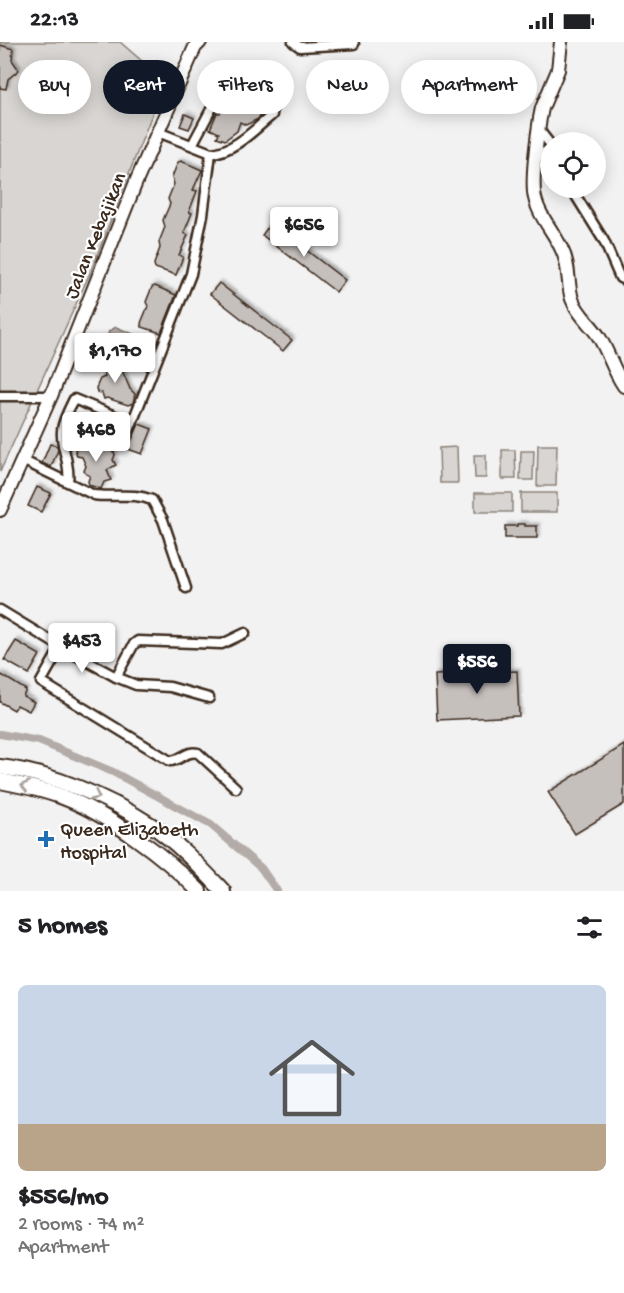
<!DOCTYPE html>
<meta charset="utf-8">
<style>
body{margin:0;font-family:"Gochi Hand",sans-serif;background:#f6f6f6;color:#202124;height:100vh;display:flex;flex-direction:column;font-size:22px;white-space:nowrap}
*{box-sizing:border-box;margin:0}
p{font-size:20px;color:#757577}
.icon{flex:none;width:33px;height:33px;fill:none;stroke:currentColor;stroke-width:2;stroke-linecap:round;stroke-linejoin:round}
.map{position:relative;height:849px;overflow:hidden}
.side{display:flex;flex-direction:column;background:#fff;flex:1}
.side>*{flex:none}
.guide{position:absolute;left:18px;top:18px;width:588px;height:54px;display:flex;gap:12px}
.tools{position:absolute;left:540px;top:90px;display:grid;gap:12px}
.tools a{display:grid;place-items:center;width:66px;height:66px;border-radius:50%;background:#fff;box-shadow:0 3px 15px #0003;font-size:30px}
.price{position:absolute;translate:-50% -51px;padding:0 14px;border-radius:6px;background:#fff;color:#222;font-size:20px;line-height:39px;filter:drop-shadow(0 2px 3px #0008)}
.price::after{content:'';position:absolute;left:50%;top:36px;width:18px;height:14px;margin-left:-9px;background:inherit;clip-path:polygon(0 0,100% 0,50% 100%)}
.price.on{background:#111827;color:#fff}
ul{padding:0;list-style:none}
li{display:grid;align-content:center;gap:12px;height:318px;padding:0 18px}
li+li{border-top:2px solid #e0e0e0}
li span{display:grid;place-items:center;height:186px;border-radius:9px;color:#555}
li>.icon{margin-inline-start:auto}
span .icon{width:108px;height:108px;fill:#fffc;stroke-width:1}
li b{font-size:26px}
h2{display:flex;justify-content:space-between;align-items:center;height:72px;padding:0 18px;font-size:26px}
.pill{padding:0 21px;border-radius:27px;background:#fff;box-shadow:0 3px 15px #0003;font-size:21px;line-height:54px}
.pill.on{background:#111827;color:#fff}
.status{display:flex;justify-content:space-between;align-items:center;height:42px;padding:0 30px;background:#fff;direction:ltr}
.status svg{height:16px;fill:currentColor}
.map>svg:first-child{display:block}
.green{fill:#d8d5d2;stroke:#8a8078;stroke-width:1.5}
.water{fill:#b2aba7;stroke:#827770;stroke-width:1.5}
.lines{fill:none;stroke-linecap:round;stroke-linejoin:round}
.canal{stroke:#b2aba7;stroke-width:8}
.building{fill:#c6c0bd;stroke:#3b2a1e;stroke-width:1.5;filter:url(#shadow)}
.street-casing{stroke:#3b2a1e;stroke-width:13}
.secondary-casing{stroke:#3b2a1e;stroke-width:16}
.primary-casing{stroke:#3b2a1e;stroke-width:18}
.street{stroke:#fff;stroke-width:8}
.secondary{stroke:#fff;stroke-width:12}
.primary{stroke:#fff;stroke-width:14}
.oneway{stroke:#a79f9a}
.poi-dot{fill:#1f6fb2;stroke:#fff;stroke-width:2}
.labels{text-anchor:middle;stroke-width:4.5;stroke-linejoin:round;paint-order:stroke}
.street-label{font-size:20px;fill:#3b2a1e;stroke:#fff}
.poi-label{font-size:20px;fill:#3b2a1e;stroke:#fff;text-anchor:start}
</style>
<div class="status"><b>22:13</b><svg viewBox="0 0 49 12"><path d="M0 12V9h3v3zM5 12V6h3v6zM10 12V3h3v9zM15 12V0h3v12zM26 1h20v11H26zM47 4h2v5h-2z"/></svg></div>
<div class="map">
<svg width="624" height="849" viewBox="0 0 624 849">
<defs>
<filter id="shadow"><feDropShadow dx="2.5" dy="-2.5" stdDeviation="1.5" flood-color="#0004"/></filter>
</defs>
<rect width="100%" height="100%" fill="#f3f2f2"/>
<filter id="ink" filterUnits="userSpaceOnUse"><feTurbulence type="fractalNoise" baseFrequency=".0167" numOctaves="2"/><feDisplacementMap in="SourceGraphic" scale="12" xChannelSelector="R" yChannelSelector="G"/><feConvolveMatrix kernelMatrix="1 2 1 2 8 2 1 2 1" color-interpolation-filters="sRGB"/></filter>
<g filter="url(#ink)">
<!-- green -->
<g class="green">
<path d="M0,0h120l45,39 -74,190 -91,201z"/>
<path d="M538,403h19l-1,41h-19z"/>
<path d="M457,405l1,36h-18l-1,-35z"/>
<path d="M502,408h13l1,29h-14z"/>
<path d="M521,409h13l-1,29h-13z"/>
<path d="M474,413h12v23h-11z"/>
<rect x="475" y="451" width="37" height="19"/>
<rect x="521" y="451" width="36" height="19"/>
</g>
<!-- water -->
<path class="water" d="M116,285l17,7 -4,10 -6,3 -17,-7 3,-9z"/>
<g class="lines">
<!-- canal -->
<path class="canal" d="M0,692l39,7 74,31 98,53 50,43 16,23"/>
</g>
<!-- building -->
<g class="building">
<path d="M0,3l13,4 -1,11 7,10 -11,9 -2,10 -6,-1z"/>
<path d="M230,54l9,4 1,-2 24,12 -6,9 -12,6 -6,-3 -3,9 -12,9 -8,-3 2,-4 -9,-4 7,-16h3l4,-10 3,2z"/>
<path d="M185,72l9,4 -5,11 -9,-3z"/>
<path d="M181,119l21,9 -9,20 4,1 -8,21 3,1 -8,20 4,2 -9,20 4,2 -7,18 -21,-7 -1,-4 6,-16 -1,-6 6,-15 -2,-7 7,-16 -2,-5 6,-15 -2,-7 6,-15z"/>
<path d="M271,181l74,57 -9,12 -74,-57z"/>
<path d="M219,241l73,57 -9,11 -73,-57z"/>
<path d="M155,244l21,9 -15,38 -19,-6 -1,-4 7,-17 -2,-4 6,-15z"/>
<path d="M144,298l12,5 -10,24 -10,-4 7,-18 -2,-1z"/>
<path d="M121,317l3,5 -2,6 8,19 5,5 -2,9 -5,2 -21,-7 -3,1 -2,-6 -5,-1 -1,-4 4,-9 5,-2 -2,-7 4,-8 3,-2 5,2z"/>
<path d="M139,382l13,5 -10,25 -14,-5z"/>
<path d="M83,397l13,5 3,6 5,-2 10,4 1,3 -2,5 3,5 -9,5 4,10 -7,2 -3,7 -12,-4 -1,-4 2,-5 -4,-2 -2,-3 2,-5 -4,-9 -5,-1 -2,-7 6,-3z"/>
<path d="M50,402l7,2 1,4 -7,17 -9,-4z"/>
<path d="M37,445l14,6 -10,19 -13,-6z"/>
<path d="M517,482h8v2h12v12h-32v-12h12z"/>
<path d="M16,599l24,14 -11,19 -25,-14z"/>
<path d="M517,629l2,45 -82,4 -2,-45z"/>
<path d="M0,632l26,16 -3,6 11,6 -5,9 -12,-6 -3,5 -14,-8z"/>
<path d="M624,703v59l-49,30 -27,-42z"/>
</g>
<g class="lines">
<defs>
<g id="street">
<path d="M293,0l7,5 54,-3"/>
<path d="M539,88l11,14"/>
<path d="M158,90l53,21c23,-1 44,-24 61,-38l1,-8 -26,-16 -24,-4 -31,58"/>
<path d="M536,117l14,-11"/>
<path d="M571,146l33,53 16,37 4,2"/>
<path d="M0,354h51"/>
<path d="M65,377l57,22 3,-1 7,-17 -58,-24c-5,10 -11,21 -12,31 -2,16 9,33 6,52"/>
<path d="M132,381l59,-149 12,-59 8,-62"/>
<path d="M22,418l72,35c20,3 39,-3 58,5l11,20 23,68"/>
<path d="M0,568l61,37 55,30 20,8 34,2 39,11"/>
<path d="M61,605l-20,35 129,79c11,0 16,-11 28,-8l38,35"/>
<path d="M116,635l18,-33 4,-3 84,3 23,-11"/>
</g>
<g id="secondary">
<path d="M561,0l-3,28 -16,38 -2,10c-3,22 -8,52 -6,74 2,22 20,39 28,58 8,15 5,33 10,49 6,16 19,25 27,38 10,16 14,33 25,49"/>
<path d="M0,468l51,-114 85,-214 59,-135 5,-5"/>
</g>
<g id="primary">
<path d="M0,725c51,6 108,30 151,58 27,18 50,43 72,66"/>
<path d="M0,739c21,4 42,8 63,16 45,17 102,59 136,94"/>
</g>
</defs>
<!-- street casing -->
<use href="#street" class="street-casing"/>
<!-- secondary casing -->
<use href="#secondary" class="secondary-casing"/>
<!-- primary casing -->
<use href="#primary" class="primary-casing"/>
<!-- street -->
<use href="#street" class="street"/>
<!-- secondary -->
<use href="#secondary" class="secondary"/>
<!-- primary -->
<use href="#primary" class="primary"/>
</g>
<!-- one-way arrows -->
<defs><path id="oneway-chevron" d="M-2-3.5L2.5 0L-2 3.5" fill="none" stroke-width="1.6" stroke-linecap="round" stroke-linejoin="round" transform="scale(1.5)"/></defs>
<g class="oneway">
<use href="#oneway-chevron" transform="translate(25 744) rotate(-167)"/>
<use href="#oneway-chevron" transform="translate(96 754) rotate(25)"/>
</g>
</g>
<!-- markers -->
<path class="poi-dot" d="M43 788h6v6h6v6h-6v6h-6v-6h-6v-6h6z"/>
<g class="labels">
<!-- street labels -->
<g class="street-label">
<text transform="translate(94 193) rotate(-68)" y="7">Jalan Kebajikan</text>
</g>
<!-- poi labels -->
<g class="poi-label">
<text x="60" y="793">Queen Elizabeth<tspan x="60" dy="23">Hospital</tspan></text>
</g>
</g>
</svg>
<div class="tools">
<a><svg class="icon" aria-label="locate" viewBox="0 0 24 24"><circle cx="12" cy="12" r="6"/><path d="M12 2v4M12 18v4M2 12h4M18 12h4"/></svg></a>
</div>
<b class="price" style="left:304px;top:216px">$656</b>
<b class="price" style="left:115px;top:342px">$1,170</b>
<b class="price" style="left:96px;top:421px">$468</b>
<b class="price" style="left:82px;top:632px">$453</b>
<b class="price on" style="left:477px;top:653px">$556</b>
<div class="guide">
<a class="pill">Buy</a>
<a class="pill on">Rent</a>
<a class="pill">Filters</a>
<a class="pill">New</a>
<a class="pill">Apartment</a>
</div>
</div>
<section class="side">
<h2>5 homes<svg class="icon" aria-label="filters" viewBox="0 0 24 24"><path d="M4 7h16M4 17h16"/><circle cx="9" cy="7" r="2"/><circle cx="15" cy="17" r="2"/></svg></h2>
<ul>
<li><span style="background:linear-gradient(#c9d6e8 75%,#b9a48a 0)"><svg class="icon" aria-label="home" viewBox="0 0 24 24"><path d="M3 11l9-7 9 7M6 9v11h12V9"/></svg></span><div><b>$556/mo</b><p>2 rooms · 74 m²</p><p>Apartment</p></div></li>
</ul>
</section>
